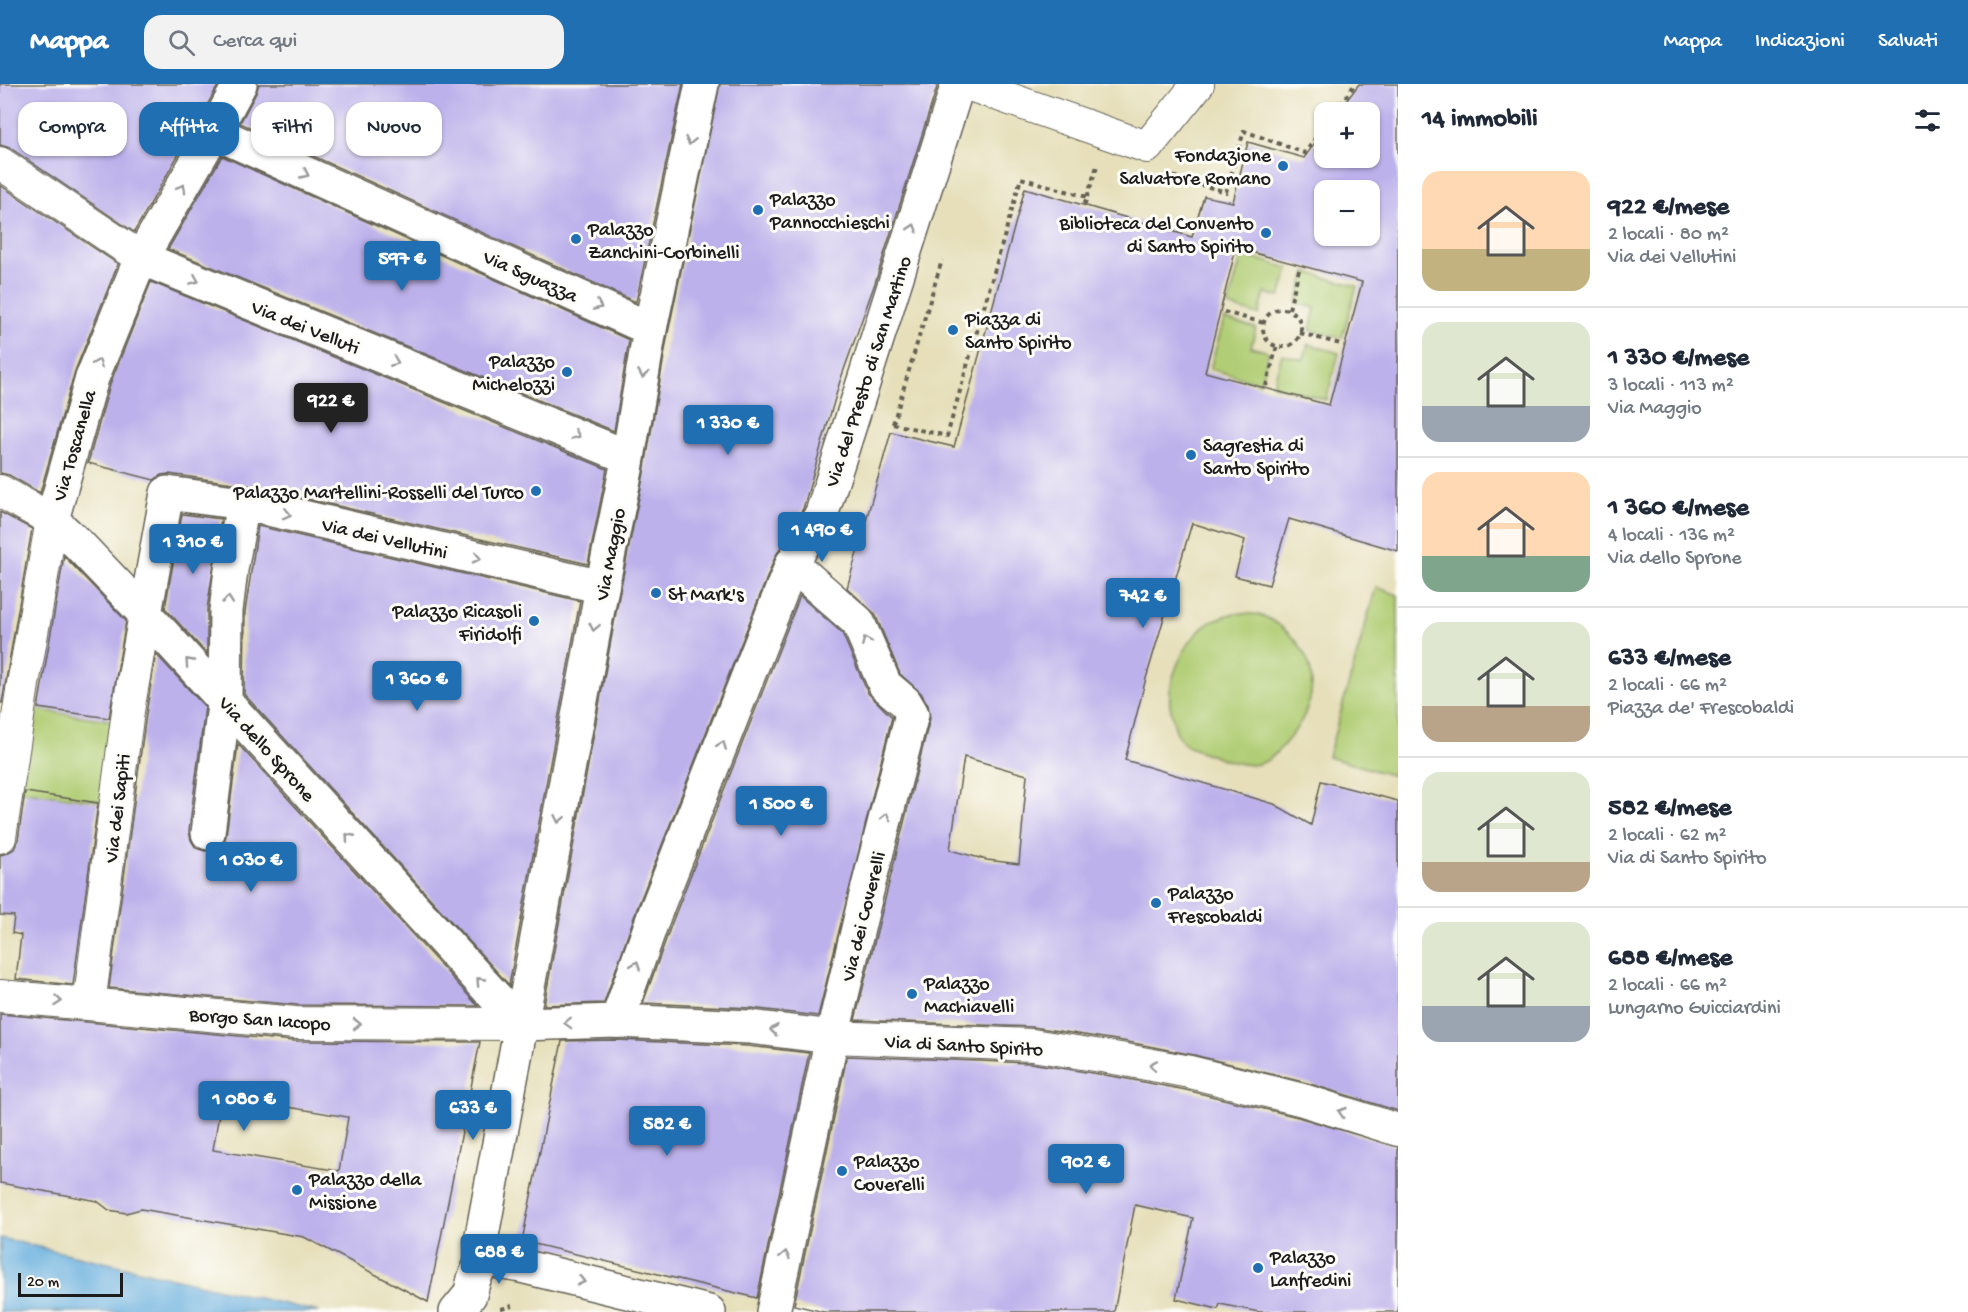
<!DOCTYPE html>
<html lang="it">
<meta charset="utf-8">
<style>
body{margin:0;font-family:"Gochi Hand",sans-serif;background:#f2f2f3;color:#1f2937;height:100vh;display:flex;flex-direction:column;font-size:22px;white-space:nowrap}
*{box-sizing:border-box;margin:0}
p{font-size:20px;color:#747a83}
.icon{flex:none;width:33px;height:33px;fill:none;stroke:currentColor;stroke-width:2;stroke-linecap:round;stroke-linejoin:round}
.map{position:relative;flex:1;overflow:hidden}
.details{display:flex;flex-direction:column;background:#fff;width:570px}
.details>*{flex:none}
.hud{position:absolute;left:18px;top:18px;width:570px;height:54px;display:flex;gap:12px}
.controls{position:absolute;left:1314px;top:18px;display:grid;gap:12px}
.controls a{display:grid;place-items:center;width:66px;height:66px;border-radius:12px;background:#fff;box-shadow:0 2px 4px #0004;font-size:30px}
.scale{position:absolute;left:18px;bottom:15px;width:105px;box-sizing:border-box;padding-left:6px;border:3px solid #1c1c1c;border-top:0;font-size:16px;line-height:21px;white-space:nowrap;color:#1c1c1c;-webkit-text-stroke:4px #fdfcf7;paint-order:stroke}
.price{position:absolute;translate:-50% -51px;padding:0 14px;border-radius:6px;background:#1f6fb2;color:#fff;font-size:20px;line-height:39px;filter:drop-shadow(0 2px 3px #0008)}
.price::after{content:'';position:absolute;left:50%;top:36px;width:18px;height:14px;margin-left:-9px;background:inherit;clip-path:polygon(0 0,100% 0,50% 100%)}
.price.current{background:#222;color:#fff}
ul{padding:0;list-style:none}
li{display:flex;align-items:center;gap:18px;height:150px;padding:0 24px}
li+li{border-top:2px solid #e0e1e3}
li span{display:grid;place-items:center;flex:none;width:168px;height:120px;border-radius:18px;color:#555}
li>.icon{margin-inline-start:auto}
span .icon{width:72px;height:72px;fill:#fffc;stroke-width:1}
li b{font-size:26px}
h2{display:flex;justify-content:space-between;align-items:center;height:72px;padding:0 24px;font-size:26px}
.pill{padding:0 21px;border-radius:18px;background:#fff;box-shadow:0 2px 4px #0004;font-size:21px;line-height:54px}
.pill.current{background:#1f6fb2;color:#fff}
header{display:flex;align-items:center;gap:36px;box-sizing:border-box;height:84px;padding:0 30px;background:#1f6fb2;color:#fff}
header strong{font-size:28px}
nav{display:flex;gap:33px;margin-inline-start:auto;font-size:21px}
.search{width:420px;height:54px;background:#f2f2f3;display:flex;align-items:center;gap:15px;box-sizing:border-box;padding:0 21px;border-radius:18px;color:#747a83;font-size:22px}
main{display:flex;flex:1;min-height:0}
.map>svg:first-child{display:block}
.green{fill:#b1cd74;stroke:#667448;stroke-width:1.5}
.water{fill:#67afde;stroke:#42667d;stroke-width:1.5}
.building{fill:#bcb1eb;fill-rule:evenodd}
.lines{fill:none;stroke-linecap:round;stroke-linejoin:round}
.pedestrian-casing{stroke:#636053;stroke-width:34}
.minor-casing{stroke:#636053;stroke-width:36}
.path{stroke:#636053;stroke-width:4;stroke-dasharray:4.5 4.5;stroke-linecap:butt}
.pedestrian{stroke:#fff;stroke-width:32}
.minor{stroke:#fff;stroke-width:33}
.oneway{stroke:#999}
.poi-dot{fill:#1f6fb2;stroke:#fdfcf7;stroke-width:2}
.labels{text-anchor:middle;stroke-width:6;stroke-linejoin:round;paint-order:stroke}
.poi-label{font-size:20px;fill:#1c1c1c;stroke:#fdfcf7;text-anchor:start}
.street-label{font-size:20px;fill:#1c1c1c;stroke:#fdfcf7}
</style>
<header>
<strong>Mappa</strong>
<div class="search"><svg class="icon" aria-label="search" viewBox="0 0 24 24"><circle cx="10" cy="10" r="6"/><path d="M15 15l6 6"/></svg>Cerca qui</div>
<nav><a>Mappa</a><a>Indicazioni</a><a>Salvati</a></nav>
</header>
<main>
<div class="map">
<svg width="1398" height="1228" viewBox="0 0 1398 1228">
<rect width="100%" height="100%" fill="#fdfcf7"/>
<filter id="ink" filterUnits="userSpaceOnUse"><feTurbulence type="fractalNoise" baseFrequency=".0167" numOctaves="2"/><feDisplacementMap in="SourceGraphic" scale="12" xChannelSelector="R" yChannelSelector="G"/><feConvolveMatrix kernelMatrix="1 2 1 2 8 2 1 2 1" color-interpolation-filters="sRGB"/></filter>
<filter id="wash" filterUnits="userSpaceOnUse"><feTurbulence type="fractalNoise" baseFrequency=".008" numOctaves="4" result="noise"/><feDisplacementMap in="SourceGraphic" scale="24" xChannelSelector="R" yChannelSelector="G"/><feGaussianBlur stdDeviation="1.35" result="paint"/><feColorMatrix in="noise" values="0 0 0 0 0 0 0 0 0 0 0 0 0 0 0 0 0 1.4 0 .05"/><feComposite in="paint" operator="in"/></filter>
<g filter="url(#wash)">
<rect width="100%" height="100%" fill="#e6dfba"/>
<!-- green -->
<g class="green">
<path d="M1242,171l47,13 -9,29 -15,-4 -6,22 -31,-9z"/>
<path d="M1306,188l51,14 -15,52 -32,-8 5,-22 -18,-5z"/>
<path d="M1224,235l32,9 -5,19 18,5 -9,31 -50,-14z"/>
<path d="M1308,260l31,9 -13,47 -53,-15 9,-31 21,6z"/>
<path d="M1376,503l22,8v182l-70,-20z"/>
<path d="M1235,529c9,1 19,0 27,3 9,2 17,9 23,14 39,33 32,77 1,112 -8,9 -16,20 -28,22 -15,4 -51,-10 -66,-16 -11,-4 -15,-13 -18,-24 -1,-6 -3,-12 -4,-18 -3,-26 13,-60 32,-78 8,-8 22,-12 33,-15z"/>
<path d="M31,625l84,12 -11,81 -85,-12z"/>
</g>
<!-- water -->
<path class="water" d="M0,1154l319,74h-319z"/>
<g id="blocks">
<!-- building -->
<g class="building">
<path d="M0,0h219l-85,148 -124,-84 -10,-3z"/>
<path d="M259,0h424l-47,218 -396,-179 16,-30z"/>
<path d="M720,0h218l-63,199 -35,98 -37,128 -28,48 -137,349 -34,97 -60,2 76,-414 24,-118 24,-140z"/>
<path d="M1359,0h39v467l-109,-32 -20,66 -34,-9 10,-36 -53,-17 -47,159 -20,78 149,44 37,21 10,-44 77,20v310l-91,-28 -113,-28 -71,-14 -90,-14 -178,-7 75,-302 -2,-13 -7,-12 -21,-19 -25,-60 -28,-26 44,-156 63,15 71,-259 167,49 12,-41 29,6 15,-60 56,16 20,-27v27h46v-46h-32zM1324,106h46v46h-46zM1236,164l126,34 -33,123 -124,-33zM964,673l63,18 -8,89 -32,-4 -37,-10z"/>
<path d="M222,72l407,184 -15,91 -446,-182z"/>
<path d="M0,101l118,79 -43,107 -35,122 -31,-18 -9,-2z"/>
<path d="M151,198l456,187 -19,95 -341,-79 -78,-11 -8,1 -7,5 -66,-17 22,-79z"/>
<path d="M0,428l32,17 -30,174h-2z"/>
<path d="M182,430l39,5 -14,90v45l-42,-46z"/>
<path d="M258,442l322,75 -71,384 -265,-291 1,-82z"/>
<path d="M64,472l62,65 -17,97 -71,-10z"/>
<path d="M800,512l42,37 26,60 24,24 -74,299 -67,-8 -108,-5 30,-83z"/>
<path d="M156,570l49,53 -16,124 2,9 5,8 9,3 10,-1 8,-5 3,-9 12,-92 240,262 -181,-1 -188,-17 37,-274z"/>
<path d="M25,708l73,11 -25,182 -57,-6 5,-44 -9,-2 2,-17 -14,-1v-60l7,-2 7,-4 4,-9z"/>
<path d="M0,930l294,27 186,1 -52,260 -124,-65 -163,-28 -15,4 -17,-3 -12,-9 -97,-18zM222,1012l126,21 -9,54 -126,-21z"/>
<path d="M617,956l131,6 61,7 -52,245 -235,-57 40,-200z"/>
<path d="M847,972l183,7 87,14 69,13 112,27 100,30v165h-139l-39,-8 -2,5 -42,-10 17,-81 -58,-13 -21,107h-290l-30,-7z"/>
</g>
</g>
</g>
<g filter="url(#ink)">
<use href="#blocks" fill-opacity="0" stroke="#636053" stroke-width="1.5"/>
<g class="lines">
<defs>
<g id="pedestrian">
<path d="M967,0l180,63 51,-63"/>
<path d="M0,79l141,95"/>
<path d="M0,407l52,29 -29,164 -23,153"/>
<path d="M0,912l296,27 224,1"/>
<path d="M89,920l39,-293 17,-97"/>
<path d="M832,953l200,8 88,14 70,13 113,28 95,30"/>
</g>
<g id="minor">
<path d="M240,0l-26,48 -73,126 -49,120 -40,142 27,25 66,69 375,410"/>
<path d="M214,48l436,197"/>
<path d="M141,174l487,199"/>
<path d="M145,530l22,-121 76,10 359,84"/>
<path d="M208,749l17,-136 1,-86 5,-41 12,-67"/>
<path d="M617,937l38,-108 137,-349 30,-51 136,-429"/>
<path d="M520,940l97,-3 133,6 82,10"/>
<path d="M483,1175l38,7 188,46"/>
<path d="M456,1228l14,-17 4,-16 9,-20 -2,-18 121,-654 24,-117 24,-141 52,-245"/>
<path d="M773,1228l59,-275 34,-142 46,-181 -7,-12 -20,-17 -27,-63 -66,-58"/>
</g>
</defs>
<!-- pedestrian casing -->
<use href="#pedestrian" class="pedestrian-casing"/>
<!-- minor casing -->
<use href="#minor" class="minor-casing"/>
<!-- path -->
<g class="path">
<path d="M1335,28l20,-28"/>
<path d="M1165,90l61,18 18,-61 61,22 19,-27"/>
<path d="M1087,113l11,-34"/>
<circle cx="1282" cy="244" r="19"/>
<path d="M1289,225l10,-39"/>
<path d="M1224,228l40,11"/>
<path d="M1300,249l44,12"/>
<path d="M1266,302l11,-40"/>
<path d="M893,340l49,-164"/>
<path d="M893,340l54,12 74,-258 66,19 -3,9"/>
<path d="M501,1225l11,-3"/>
</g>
<!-- pedestrian -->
<use href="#pedestrian" class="pedestrian"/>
<!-- minor -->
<use href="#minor" class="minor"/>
</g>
<!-- one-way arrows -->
<defs><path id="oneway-chevron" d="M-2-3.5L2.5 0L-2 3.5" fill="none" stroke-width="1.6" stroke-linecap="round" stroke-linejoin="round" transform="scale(1.5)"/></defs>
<g class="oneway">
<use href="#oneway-chevron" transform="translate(690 57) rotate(102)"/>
<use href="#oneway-chevron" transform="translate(305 90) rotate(25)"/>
<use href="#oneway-chevron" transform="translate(182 104) rotate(-60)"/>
<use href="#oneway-chevron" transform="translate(913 144) rotate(-73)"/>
<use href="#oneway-chevron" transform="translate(195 196) rotate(23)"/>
<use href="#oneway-chevron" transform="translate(598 222) rotate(24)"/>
<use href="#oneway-chevron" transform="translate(395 278) rotate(22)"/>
<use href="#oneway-chevron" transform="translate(98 279) rotate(-68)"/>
<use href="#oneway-chevron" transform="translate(643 290) rotate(100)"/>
<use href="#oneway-chevron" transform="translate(576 351) rotate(23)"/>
<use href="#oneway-chevron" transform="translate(287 430) rotate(13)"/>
<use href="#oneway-chevron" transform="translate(477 474) rotate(13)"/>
<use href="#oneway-chevron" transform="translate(228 516) rotate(-84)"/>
<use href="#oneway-chevron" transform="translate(594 543) rotate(101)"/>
<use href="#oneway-chevron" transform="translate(866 557) rotate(-112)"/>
<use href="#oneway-chevron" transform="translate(189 578) rotate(-132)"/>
<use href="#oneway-chevron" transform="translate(722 661) rotate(-69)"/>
<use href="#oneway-chevron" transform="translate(886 733) rotate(-76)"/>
<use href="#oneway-chevron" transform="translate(559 735) rotate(101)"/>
<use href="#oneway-chevron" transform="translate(349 753) rotate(-132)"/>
<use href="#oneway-chevron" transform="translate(636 881) rotate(-70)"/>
<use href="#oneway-chevron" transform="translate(480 897) rotate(-132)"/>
<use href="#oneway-chevron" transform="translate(58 917) rotate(5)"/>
<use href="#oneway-chevron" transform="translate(568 939) rotate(178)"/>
<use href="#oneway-chevron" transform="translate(357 940) rotate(1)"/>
<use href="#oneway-chevron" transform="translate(774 946) rotate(-173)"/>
<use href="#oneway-chevron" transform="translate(1153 981) rotate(-169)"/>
<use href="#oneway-chevron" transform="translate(1342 1028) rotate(-162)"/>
<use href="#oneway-chevron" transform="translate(785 1171) rotate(-78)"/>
<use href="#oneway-chevron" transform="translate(581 1197) rotate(14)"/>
</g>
</g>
<!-- markers -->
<g class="poi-dot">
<circle cx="1283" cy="82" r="6"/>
<circle cx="758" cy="126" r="6"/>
<circle cx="1266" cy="149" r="6"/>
<circle cx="576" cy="155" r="6"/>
<circle cx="953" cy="246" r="6"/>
<circle cx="567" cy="288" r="6"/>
<circle cx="1191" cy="371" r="6"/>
<circle cx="536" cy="407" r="6"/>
<circle cx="656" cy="509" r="6"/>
<circle cx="534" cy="537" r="6"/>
<circle cx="1156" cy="819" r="6"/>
<circle cx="912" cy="910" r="6"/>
<circle cx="842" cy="1087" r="6"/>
<circle cx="297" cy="1106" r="6"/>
<circle cx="1258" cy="1184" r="6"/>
</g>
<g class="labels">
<!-- poi labels -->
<g class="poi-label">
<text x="1271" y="77" text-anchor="end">Fondazione<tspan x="1271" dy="23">Salvatore Romano</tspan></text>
<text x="770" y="121">Palazzo<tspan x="770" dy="23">Pannocchieschi</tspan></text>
<text x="1254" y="145" text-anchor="end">Biblioteca del Convento<tspan x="1254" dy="23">di Santo Spirito</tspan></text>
<text x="588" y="151">Palazzo<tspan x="588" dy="23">Zanchini-Corbinelli</tspan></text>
<text x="965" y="241">Piazza di<tspan x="965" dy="23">Santo Spirito</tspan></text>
<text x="555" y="283" text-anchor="end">Palazzo<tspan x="555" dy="23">Michelozzi</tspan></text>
<text x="1203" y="367">Sagrestia di<tspan x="1203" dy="23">Santo Spirito</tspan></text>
<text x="524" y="414" text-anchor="end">Palazzo Martellini-Rosselli del Turco</text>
<text x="668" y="516">St Mark's</text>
<text x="522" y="533" text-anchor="end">Palazzo Ricasoli<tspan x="522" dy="23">Firidolfi</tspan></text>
<text x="1168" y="815">Palazzo<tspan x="1168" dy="23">Frescobaldi</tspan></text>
<text x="924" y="905">Palazzo<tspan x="924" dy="23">Machiavelli</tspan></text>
<text x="854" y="1083">Palazzo<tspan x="854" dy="23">Coverelli</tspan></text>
<text x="309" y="1101">Palazzo della<tspan x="309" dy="23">Missione</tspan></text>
<text x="1270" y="1179">Palazzo<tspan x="1270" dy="23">Lanfredini</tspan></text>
</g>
<!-- street labels -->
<g class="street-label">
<text transform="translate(531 191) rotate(24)" y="7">Via Sguazza</text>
<text transform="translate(306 242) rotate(22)" y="7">Via dei Velluti</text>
<text transform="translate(867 287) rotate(-72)" y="7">Via del Presto di San Martino</text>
<text transform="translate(73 361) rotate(-74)" y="7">Via Toscanella</text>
<text transform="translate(385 453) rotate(13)" y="7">Via dei Vellutini</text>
<text transform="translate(609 470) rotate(-79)" y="7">Via Maggio</text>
<text transform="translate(268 664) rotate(48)" y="7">Via dello Sprone</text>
<text transform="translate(116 724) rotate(-83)" y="7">Via dei Sapiti</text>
<text transform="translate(862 832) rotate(-76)" y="7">Via dei Coverelli</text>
<text transform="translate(260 934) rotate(4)" y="7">Borgo San Iacopo</text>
<text transform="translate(964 960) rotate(3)" y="7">Via di Santo Spirito</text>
</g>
</g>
</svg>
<div class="controls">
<a>+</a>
<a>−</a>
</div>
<div class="scale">20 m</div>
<b class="price" style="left:402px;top:208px">597 €</b>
<b class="price current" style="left:331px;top:350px">922 €</b>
<b class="price" style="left:728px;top:372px">1 330 €</b>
<b class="price" style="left:822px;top:479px">1 490 €</b>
<b class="price" style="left:193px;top:491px">1 310 €</b>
<b class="price" style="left:1143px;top:545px">742 €</b>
<b class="price" style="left:417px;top:628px">1 360 €</b>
<b class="price" style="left:781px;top:753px">1 500 €</b>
<b class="price" style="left:251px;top:809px">1 030 €</b>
<b class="price" style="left:244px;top:1048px">1 080 €</b>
<b class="price" style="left:473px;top:1057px">633 €</b>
<b class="price" style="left:667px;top:1073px">582 €</b>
<b class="price" style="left:1086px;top:1111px">902 €</b>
<b class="price" style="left:499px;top:1201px">688 €</b>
<div class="hud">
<a class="pill">Compra</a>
<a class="pill current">Affitta</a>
<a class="pill">Filtri</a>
<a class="pill">Nuovo</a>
</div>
</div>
<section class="details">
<h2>14 immobili<svg class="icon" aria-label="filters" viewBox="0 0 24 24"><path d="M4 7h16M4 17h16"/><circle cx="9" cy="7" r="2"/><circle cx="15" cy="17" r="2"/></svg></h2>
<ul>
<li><span style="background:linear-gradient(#ffd9b3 65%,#c2b280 0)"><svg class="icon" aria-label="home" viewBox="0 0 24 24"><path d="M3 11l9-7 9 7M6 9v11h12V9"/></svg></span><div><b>922 €/mese</b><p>2 locali · 80 m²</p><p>Via dei Vellutini</p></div></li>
<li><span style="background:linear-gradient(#dfe7d0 70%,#9aa5b1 0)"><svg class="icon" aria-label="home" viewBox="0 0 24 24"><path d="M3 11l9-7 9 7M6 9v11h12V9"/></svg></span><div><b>1 330 €/mese</b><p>3 locali · 113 m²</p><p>Via Maggio</p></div></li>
<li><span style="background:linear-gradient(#ffd9b3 70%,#7fa58c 0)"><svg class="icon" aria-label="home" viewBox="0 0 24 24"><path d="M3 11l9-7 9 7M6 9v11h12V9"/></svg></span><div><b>1 360 €/mese</b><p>4 locali · 136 m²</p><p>Via dello Sprone</p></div></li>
<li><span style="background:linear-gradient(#dfe7d0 70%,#b9a48a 0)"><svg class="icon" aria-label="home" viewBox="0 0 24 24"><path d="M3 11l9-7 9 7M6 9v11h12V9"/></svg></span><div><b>633 €/mese</b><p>2 locali · 66 m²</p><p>Piazza de' Frescobaldi</p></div></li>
<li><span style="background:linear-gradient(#dfe7d0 75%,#b9a48a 0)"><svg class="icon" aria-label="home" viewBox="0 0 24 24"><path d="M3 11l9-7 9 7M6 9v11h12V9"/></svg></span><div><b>582 €/mese</b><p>2 locali · 62 m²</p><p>Via di Santo Spirito</p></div></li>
<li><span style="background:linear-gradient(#dfe7d0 70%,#9aa5b1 0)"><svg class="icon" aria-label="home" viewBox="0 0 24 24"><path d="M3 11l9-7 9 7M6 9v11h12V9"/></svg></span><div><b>688 €/mese</b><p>2 locali · 66 m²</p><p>Lungarno Guicciardini</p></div></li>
</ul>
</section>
</main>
